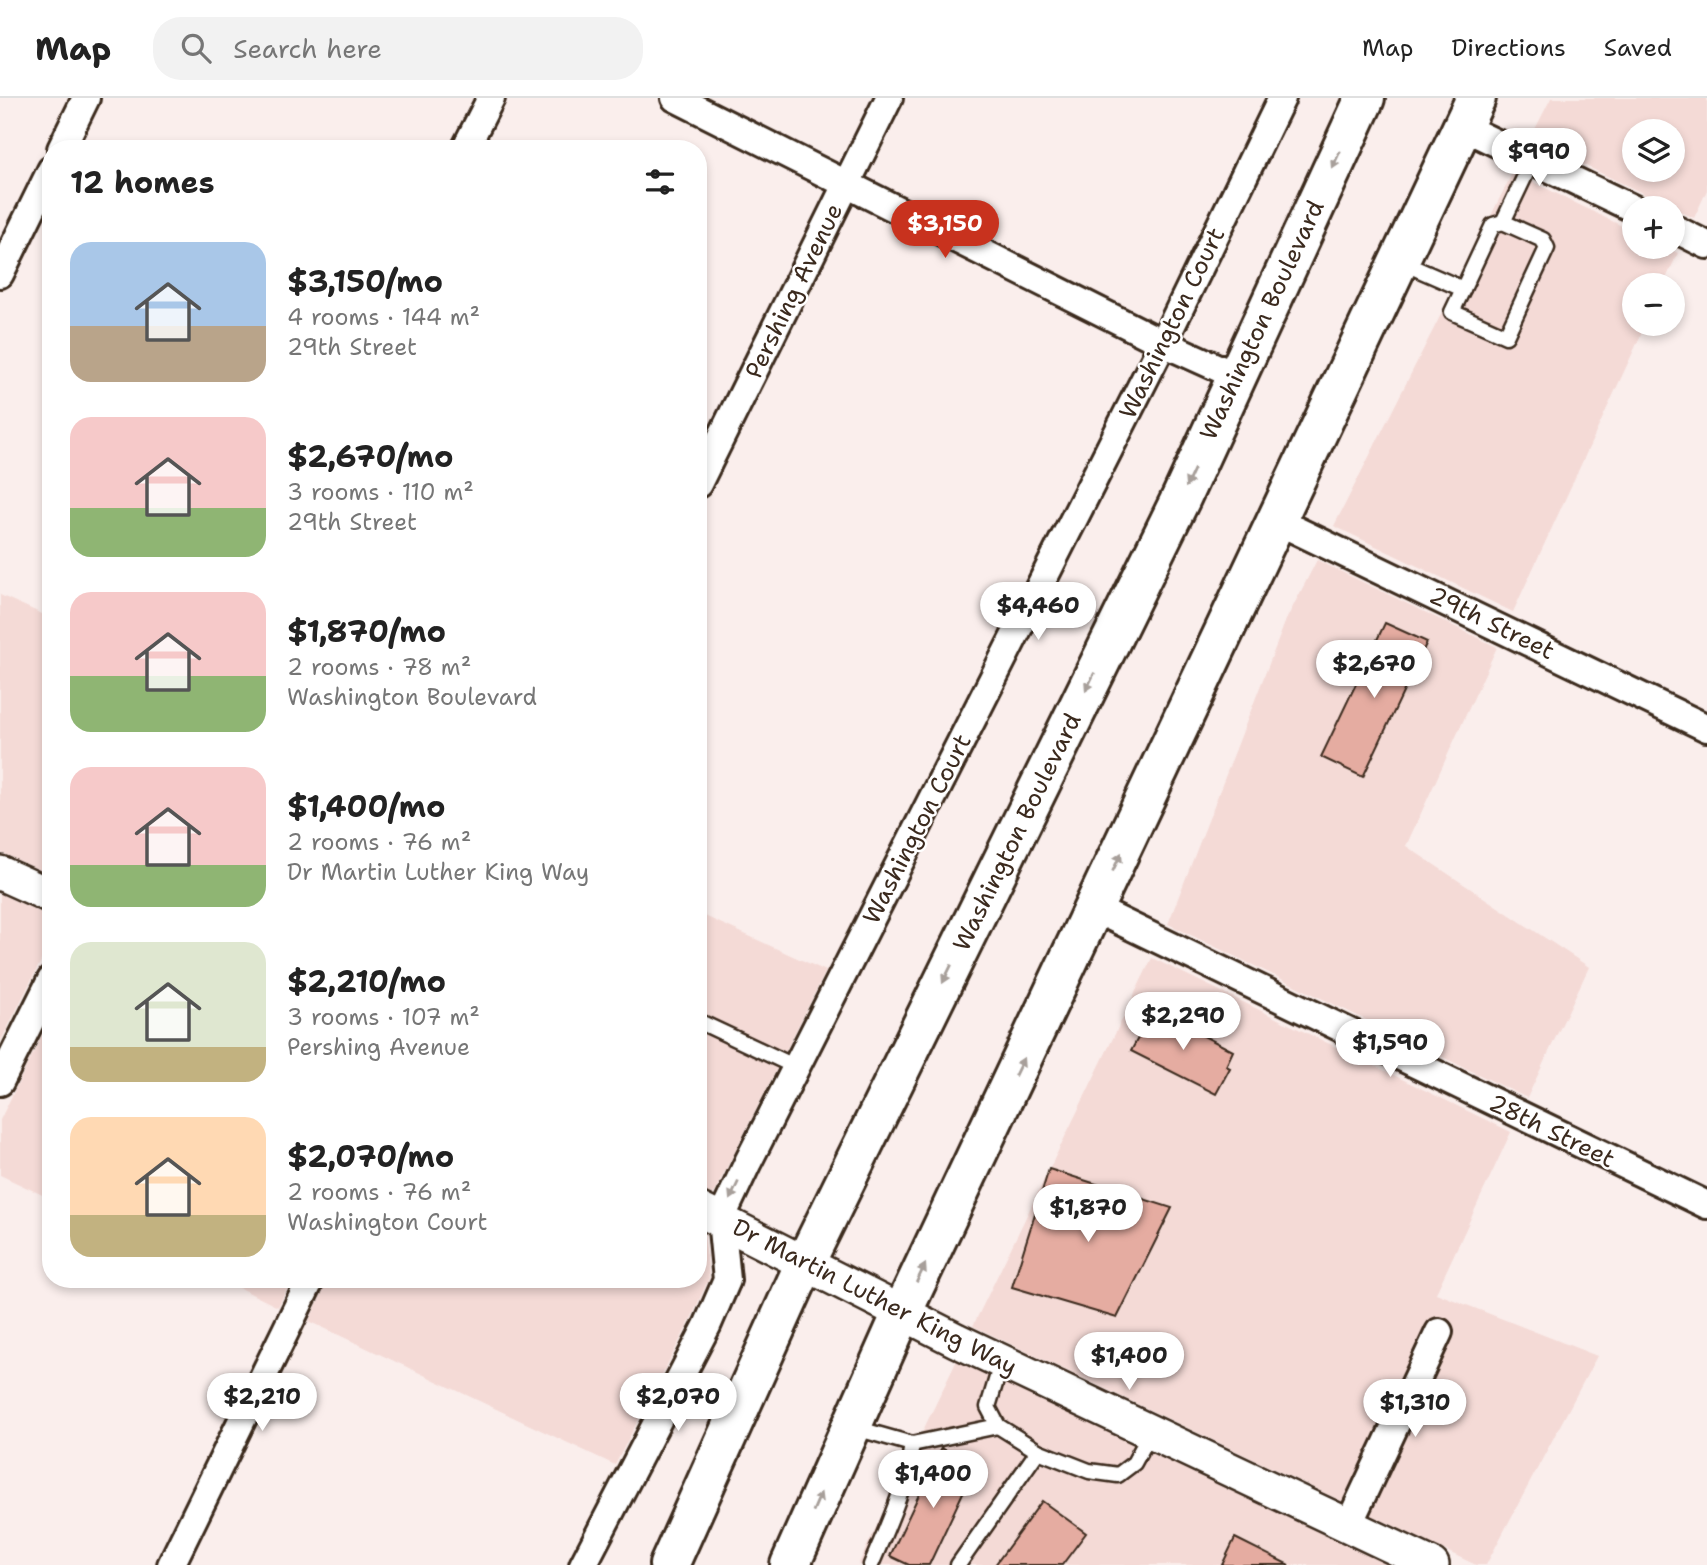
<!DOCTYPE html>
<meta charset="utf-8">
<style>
body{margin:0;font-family:"Shantell Sans",sans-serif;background:#f2f2f2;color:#222;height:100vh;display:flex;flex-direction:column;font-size:26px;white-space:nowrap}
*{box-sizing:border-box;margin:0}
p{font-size:23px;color:#767676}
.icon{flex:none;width:38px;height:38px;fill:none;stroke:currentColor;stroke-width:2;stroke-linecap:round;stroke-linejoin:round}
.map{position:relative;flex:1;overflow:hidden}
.details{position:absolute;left:42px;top:42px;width:665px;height:1148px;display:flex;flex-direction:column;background:#fff;border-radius:28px;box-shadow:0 4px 10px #0003}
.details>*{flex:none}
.controls{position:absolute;left:1622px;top:21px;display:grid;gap:14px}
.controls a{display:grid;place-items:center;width:63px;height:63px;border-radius:50%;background:#fff;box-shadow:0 4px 10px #0003;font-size:35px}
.price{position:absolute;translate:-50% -60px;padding:0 16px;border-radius:24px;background:#fff;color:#222;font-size:23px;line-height:46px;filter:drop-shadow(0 2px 4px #0008)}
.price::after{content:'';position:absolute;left:50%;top:42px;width:21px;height:16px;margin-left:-10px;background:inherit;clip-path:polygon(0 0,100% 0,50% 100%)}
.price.selected{background:#c8321e;color:#fff}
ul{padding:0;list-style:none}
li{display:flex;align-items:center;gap:21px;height:175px;padding:0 28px}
li span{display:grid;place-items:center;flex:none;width:196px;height:140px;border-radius:21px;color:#555}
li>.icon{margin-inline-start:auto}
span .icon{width:84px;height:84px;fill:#fffc;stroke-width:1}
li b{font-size:30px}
h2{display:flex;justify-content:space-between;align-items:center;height:84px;padding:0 28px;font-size:30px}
header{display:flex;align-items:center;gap:42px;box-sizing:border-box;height:98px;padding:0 35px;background:#fff;border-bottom:2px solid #e0e0e0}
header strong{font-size:33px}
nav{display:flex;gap:38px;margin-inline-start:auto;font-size:24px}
.search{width:490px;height:63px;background:#f2f2f2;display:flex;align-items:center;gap:18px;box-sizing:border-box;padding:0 24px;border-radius:28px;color:#767676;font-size:26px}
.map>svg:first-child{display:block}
.built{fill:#f4dad6;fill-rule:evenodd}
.building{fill:#e5aca1;stroke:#3b2a1e;stroke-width:2}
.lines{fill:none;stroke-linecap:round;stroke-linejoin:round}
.service-casing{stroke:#3b2a1e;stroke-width:19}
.minor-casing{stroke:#3b2a1e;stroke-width:32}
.tertiary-casing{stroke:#3b2a1e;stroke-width:38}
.primary-casing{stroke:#3b2a1e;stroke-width:44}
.service{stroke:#fff;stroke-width:14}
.minor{stroke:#fff;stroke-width:26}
.tertiary{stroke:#fff;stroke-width:33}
.primary{stroke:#fff;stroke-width:38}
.oneway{fill:#a79f9a}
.labels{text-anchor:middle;stroke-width:5;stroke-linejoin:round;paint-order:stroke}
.street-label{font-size:24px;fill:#3b2a1e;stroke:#fff}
</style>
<header>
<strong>Map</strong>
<div class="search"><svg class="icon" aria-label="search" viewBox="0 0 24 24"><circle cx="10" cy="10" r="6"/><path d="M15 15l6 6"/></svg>Search here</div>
<nav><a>Map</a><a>Directions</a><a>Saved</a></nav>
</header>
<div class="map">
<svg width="1707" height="1467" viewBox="0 0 1707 1467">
<rect width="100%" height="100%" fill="#faeeec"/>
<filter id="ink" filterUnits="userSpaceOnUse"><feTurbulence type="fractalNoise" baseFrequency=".0143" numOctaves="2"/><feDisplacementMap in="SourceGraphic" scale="14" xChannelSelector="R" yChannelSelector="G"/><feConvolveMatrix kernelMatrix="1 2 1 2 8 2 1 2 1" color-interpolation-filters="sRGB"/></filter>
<g filter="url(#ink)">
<!-- built -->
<g class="built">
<path d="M1551,0h156v92l-13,28 -164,-79zM1634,33h39v39h-39z"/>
<path d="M1513,74l121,60v15h31l13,6 -15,32h-29v39h12l-133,288 -179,-86z"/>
<path d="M1317,462l180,87 -91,199 183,121 -62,131 -359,-174 118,-304z"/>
<path d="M0,497l51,23v257l-51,-23z"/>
<path d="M0,796l51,23v24l-51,102z"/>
<path d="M698,815l128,58 -113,224 -15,-7z"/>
<path d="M1152,860l359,174 -75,161 161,63 -111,209h-10l-503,-239z"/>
<path d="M51,919v182l-51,-24v-55z"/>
<path d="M698,1132l6,2 5,46 -18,41 -76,146 -306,-144 20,-42h369z"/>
<path d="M221,1181h71l-14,28z"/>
<path d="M957,1262l431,205h-530z"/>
</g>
<!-- building -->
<g class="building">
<path d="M1385,525l42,19 -64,135 -42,-20z"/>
<path d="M1153,912l80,41 -7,15 4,2 -14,26 -85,-43z"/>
<path d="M1049,1071l123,39 -55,110 -105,-31z"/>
<path d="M941,1350l35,17 -47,100h-20l-19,-9z"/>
<path d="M1042,1403l44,32 -24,32h-67z"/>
<path d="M1235,1440l54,27h-67z"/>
</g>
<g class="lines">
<defs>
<g id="service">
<path d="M1401,164l62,27 -11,23 54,24 41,-88 -4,-8 -40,-18 30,-63"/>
<path d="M1463,191l30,-64 10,-3"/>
<path d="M698,923l98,46"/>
<path d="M1002,1263l-14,46 10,19 40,25 51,20 29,4 16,-12 17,-31"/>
<path d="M852,1329l60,17 86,-18"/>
<path d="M871,1467c17,-40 35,-78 41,-121"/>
<path d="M958,1467l80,-114"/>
</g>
<g id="minor">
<path d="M675,0l488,245 73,33"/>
<path d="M1463,29l171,82"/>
<path d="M61,51l25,-51"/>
<path d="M465,51l26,-51"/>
<path d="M1673,130l34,17"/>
<path d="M0,176l51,-104"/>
<path d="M698,386l191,-386"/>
<path d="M1277,423l430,207"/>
<path d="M1095,811l612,296"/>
<path d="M0,984l51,-102"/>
<path d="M1348,1428l91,-194"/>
<path d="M171,1467l140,-286"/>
<path d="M583,1467l124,-239 20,-46 -6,-61 27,-57 415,-819 119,-245"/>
</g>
<g id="tertiary">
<path d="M0,775l51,23"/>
<path d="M698,1111l258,131 476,225"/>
</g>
<g id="primary">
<path d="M669,1467l136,-302 376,-765 184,-400"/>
<path d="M790,1467l112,-252 574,-1215"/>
</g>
</defs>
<!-- service casing -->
<use href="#service" class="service-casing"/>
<!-- minor casing -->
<use href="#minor" class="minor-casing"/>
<!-- tertiary casing -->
<use href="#tertiary" class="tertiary-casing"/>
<!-- primary casing -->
<use href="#primary" class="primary-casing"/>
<!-- service -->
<use href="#service" class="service"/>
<!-- minor -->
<use href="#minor" class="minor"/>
<!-- tertiary -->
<use href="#tertiary" class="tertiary"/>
<!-- primary -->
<use href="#primary" class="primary"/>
</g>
<!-- one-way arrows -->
<defs><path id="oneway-solid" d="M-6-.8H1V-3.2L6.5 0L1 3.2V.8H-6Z" transform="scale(1.75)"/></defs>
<g class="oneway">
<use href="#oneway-solid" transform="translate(1336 62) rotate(115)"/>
<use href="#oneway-solid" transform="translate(1190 380) rotate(115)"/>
<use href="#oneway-solid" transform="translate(1090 584) rotate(116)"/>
<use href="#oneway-solid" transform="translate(1117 764) rotate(-65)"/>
<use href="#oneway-solid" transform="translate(947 876) rotate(116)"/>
<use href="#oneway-solid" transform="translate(1019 969) rotate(-64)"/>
<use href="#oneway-solid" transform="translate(734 1093) rotate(115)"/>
<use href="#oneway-solid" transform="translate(921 1175) rotate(-64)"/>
<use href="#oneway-solid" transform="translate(817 1404) rotate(-67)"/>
</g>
</g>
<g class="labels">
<!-- street labels -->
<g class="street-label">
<text transform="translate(794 193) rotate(-64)" y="8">Pershing Avenue</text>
<text transform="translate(1262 222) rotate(-65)" y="8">Washington Boulevard</text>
<text transform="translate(1172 225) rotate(-64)" y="8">Washington Court</text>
<text transform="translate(1492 525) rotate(26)" y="8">29th Street</text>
<text transform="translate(917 731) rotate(-63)" y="8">Washington Court</text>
<text transform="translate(1017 734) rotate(-64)" y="8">Washington Boulevard</text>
<text transform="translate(1552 1033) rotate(26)" y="8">28th Street</text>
<text transform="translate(875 1199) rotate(27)" y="8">Dr Martin Luther King Way</text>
</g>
</g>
</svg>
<div class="controls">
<a><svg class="icon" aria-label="layers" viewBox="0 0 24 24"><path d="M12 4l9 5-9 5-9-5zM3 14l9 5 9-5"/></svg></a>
<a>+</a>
<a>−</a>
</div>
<b class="price" style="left:1539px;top:90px">$990</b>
<b class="price selected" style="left:945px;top:162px">$3,150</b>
<b class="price" style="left:1038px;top:544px">$4,460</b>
<b class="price" style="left:1374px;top:602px">$2,670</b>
<b class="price" style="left:1183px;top:954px">$2,290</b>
<b class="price" style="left:1390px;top:981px">$1,590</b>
<b class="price" style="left:1088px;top:1146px">$1,870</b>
<b class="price" style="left:1129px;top:1294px">$1,400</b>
<b class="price" style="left:262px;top:1335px">$2,210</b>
<b class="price" style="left:678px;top:1335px">$2,070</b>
<b class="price" style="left:1415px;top:1341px">$1,310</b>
<b class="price" style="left:933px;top:1412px">$1,400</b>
<section class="details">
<h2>12 homes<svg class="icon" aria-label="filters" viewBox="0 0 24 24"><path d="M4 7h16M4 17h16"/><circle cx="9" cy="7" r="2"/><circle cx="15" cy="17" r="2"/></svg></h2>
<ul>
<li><span style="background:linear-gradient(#a9c7e8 60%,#b9a48a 0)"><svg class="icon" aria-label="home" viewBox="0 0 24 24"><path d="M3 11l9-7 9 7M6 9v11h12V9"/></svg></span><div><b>$3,150/mo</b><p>4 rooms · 144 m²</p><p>29th Street</p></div></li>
<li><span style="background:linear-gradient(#f6c9c9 65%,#8fb573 0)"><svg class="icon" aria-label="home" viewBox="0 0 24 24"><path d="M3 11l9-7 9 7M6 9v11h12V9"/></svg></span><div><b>$2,670/mo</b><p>3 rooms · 110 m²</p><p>29th Street</p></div></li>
<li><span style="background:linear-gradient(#f6c9c9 60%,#8fb573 0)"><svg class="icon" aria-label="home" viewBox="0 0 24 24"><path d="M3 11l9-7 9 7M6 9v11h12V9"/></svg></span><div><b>$1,870/mo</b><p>2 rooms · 78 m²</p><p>Washington Boulevard</p></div></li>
<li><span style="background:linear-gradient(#f6c9c9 70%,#8fb573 0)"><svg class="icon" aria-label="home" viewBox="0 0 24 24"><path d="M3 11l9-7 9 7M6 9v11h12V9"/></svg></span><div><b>$1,400/mo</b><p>2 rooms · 76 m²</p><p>Dr Martin Luther King Way</p></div></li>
<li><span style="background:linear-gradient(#dfe7d0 75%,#c2b280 0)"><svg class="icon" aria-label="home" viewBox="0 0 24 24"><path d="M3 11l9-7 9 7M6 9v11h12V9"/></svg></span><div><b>$2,210/mo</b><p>3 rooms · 107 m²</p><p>Pershing Avenue</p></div></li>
<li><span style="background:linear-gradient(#ffd9b3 70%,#c2b280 0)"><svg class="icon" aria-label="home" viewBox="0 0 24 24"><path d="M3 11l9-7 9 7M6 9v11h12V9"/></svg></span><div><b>$2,070/mo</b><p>2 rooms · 76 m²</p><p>Washington Court</p></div></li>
</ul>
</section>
</div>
